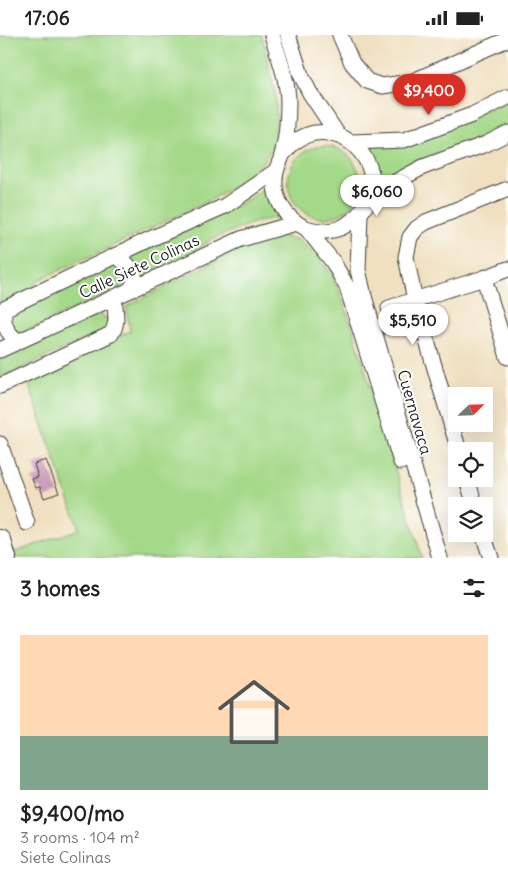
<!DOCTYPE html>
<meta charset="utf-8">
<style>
body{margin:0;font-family:Delius,sans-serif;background:#f6f6f6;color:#222;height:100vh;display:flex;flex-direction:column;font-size:19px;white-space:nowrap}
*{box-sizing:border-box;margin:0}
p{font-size:16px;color:#767676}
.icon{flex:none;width:28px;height:28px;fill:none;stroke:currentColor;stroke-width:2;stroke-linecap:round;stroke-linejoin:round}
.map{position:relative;height:523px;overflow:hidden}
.side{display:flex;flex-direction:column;background:#fff;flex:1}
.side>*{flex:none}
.needle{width:32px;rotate:67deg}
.buttons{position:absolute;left:448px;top:352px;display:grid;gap:10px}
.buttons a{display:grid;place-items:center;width:45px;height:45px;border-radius:0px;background:#fff;box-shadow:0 5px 20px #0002;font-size:25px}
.price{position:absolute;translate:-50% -42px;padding:0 11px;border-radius:18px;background:#fff;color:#222;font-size:16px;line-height:32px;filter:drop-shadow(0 1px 2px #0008)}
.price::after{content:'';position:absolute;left:50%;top:30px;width:15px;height:11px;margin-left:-8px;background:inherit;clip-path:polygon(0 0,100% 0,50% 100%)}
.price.selected{background:#d93025;color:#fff}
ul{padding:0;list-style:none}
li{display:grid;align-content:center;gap:10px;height:265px;padding:0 20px}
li+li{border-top:1px solid #e0e0e0}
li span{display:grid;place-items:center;height:155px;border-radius:0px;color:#555}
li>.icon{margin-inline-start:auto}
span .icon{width:90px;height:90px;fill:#fffc;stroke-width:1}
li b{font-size:21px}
h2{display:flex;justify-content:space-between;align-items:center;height:60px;padding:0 20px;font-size:21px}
.status{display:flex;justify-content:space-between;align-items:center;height:35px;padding:0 25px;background:#fff;direction:ltr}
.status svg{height:14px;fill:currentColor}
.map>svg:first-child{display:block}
.green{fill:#a4d989;stroke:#607a52}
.building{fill:#cb9dbe}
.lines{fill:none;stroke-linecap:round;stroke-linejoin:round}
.minor-casing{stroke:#3c3935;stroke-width:17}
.highway-casing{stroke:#3c3935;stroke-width:24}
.minor{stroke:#fff;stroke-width:15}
.highway{stroke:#fff;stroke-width:22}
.labels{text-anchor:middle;stroke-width:4;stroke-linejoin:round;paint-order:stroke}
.street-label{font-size:16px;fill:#1c1c1c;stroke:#fff}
</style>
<div class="status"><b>17:06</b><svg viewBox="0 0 49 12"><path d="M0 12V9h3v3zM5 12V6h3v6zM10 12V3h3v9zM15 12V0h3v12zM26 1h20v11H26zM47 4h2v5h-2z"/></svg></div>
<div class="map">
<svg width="508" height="523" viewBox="0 0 508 523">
<rect width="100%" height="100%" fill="#fff"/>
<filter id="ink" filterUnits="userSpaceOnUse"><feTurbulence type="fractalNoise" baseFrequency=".02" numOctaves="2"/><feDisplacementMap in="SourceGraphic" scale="10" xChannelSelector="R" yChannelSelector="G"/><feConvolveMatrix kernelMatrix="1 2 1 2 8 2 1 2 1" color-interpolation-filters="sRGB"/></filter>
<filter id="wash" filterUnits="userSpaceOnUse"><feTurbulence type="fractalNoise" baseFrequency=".0096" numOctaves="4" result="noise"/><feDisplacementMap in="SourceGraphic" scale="20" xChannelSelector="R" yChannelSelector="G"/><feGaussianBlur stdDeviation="1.12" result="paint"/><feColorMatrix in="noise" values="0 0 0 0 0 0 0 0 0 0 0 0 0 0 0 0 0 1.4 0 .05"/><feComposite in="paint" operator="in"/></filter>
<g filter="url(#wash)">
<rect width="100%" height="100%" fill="#f0e0c0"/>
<!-- green -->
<g class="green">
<path d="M0,0h262l13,58 2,26 -4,28 -13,19 -25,19 -26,16 -168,78 -31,27 -10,-2z"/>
<path d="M508,68v24l-123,52 -4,-1 -3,-16 -11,-15z"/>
<circle cx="324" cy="147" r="36"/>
<path d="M265,152l14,30 -23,5 -44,17 -33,24 -39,17 -1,-11 -9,-12 104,-50 18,-10z"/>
<path d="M281,201l18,4 20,18 14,18 18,47 71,235h-407l-2,-5 66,-24 -53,-152 66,-27 38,-19 -4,-24 15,-8 97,-50z"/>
<path d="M115,229l9,2 5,18 -109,50c-11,-6 -12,-16 -4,-25z"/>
<path d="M99,279l11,6 -1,8 -109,50v-20z"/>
</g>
<g id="blocks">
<!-- building -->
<path class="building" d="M46,425l13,33 -15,5 -4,-11 -4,1 -4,-9 6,-2 -4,-13z"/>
</g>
</g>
<g filter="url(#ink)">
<use href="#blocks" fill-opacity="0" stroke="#3c3935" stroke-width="1"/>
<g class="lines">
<defs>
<g id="minor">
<path d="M272,0c6,21 16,44 16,67 0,17 -1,36 -6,53 -1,6 -5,11 -6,17 -5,23 8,47 30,56 13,5 32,4 43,-5 59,-44 -9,-119 -57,-79 -3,3 -7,8 -10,11"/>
<path d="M288,0l13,40 9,18 28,42"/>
<path d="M340,0l12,28 15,18 15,5 29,-4 97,-43"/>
<path d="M352,107l52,-2 68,-25 36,-18"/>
<path d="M371,160l52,-28 63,-23 22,-11"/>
<path d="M360,180l-2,55 6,26 76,262"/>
<path d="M307,194l26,33 14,25 54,175"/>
<path d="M115,221c12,6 27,20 15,34"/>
<path d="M484,243l24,79"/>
<path d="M389,273l95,-30 24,-9"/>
<path d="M4,275c-1,15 2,22 14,31"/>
<path d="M0,276l150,-72 75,-33 51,-35"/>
<path d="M0,315l241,-111 55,-16"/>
<path d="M0,351l111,-52c8,-10 4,-24 3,-36"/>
<path d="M0,409l27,79"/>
<path d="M459,416l-44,-151 -9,-43 4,-20 7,-9 9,-6 82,-33"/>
<path d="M467,444l8,27"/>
<path d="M483,499l8,24"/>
</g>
<path id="highway" d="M0,506l5,17"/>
</defs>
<!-- minor casing -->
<use href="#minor" class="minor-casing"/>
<!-- highway casing -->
<use href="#highway" class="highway-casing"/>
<!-- minor -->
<use href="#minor" class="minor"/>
<!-- highway -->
<use href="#highway" class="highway"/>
</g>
</g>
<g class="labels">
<!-- street labels -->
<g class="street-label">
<text transform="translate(139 231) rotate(-25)" y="6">Calle Siete Colinas</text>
<text transform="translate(415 377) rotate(74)" y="6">Cuernavaca</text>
</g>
</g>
</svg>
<div class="buttons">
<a><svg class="needle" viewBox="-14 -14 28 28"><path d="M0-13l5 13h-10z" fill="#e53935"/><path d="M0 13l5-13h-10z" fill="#767676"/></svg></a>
<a><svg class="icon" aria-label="locate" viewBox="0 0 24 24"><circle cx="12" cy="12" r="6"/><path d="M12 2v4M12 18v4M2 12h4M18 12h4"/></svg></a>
<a><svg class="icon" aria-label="layers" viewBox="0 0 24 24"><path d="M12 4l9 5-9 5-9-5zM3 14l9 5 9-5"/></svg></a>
</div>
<b class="price selected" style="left:429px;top:81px">$9,400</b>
<b class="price" style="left:377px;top:182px">$6,060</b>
<b class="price" style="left:413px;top:311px">$5,510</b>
</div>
<section class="side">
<h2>3 homes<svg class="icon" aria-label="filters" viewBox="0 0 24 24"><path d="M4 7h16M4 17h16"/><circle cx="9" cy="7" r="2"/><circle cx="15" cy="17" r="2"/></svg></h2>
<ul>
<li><span style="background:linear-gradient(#ffd9b3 65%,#7fa58c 0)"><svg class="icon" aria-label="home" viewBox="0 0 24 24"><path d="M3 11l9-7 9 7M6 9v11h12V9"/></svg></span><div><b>$9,400/mo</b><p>3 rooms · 104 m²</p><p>Siete Colinas</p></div></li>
</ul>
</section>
